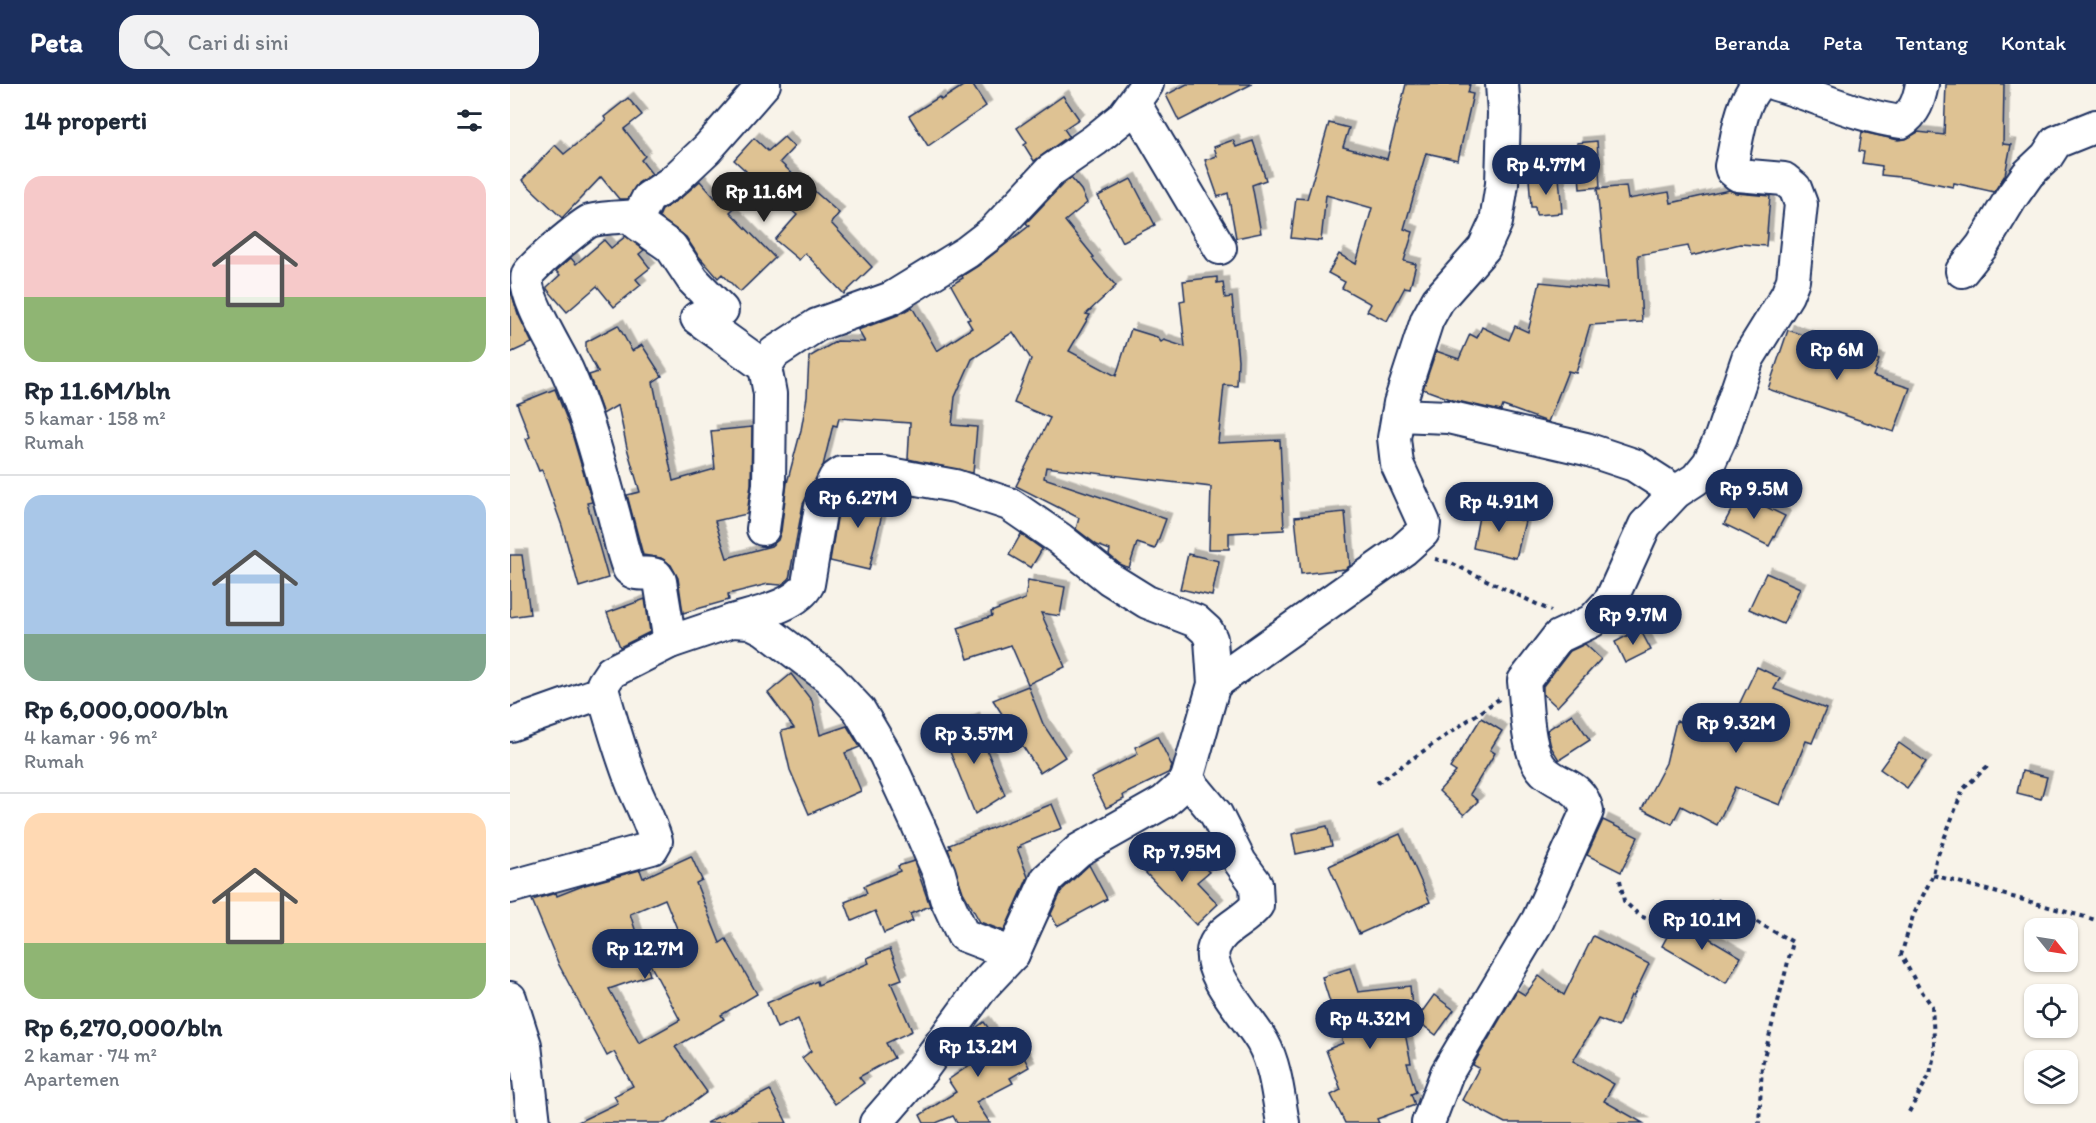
<!DOCTYPE html>
<html lang="id">
<meta charset="utf-8">
<style>
body{margin:0;font-family:Itim,sans-serif;background:#f2f2f3;color:#1f2937;height:100vh;display:flex;flex-direction:column;font-size:22px;white-space:nowrap}
*{box-sizing:border-box;margin:0}
p{font-size:20px;color:#747a83}
.icon{flex:none;width:33px;height:33px;fill:none;stroke:currentColor;stroke-width:2;stroke-linecap:round;stroke-linejoin:round}
.map{position:relative;flex:1;overflow:hidden}
.panel{display:flex;flex-direction:column;background:#fff;width:510px}
.panel>*{flex:none}
.needle{width:39px;rotate:120deg}
.fabs{position:absolute;left:1514px;top:834px;display:grid;gap:12px}
.fabs a{display:grid;place-items:center;width:54px;height:54px;border-radius:12px;background:#fff;box-shadow:0 2px 4px #0004;font-size:30px}
.price{position:absolute;translate:-50% -51px;padding:0 14px;border-radius:21px;background:#1b2f5e;color:#fff;font-size:20px;line-height:39px;filter:drop-shadow(0 2px 3px #0008)}
.price::after{content:'';position:absolute;left:50%;top:36px;width:18px;height:14px;margin-left:-9px;background:inherit;clip-path:polygon(0 0,100% 0,50% 100%)}
.price.active{background:#222;color:#fff}
ul{padding:0;list-style:none}
li{display:grid;align-content:center;gap:12px;height:318px;padding:0 24px}
li+li{border-top:2px solid #e0e1e3}
li span{display:grid;place-items:center;height:186px;border-radius:18px;color:#555}
li>.icon{margin-inline-start:auto}
span .icon{width:108px;height:108px;fill:#fffc;stroke-width:1}
li b{font-size:26px}
h2{display:flex;justify-content:space-between;align-items:center;height:72px;padding:0 24px;font-size:26px}
header{display:flex;align-items:center;gap:36px;box-sizing:border-box;height:84px;padding:0 30px;background:#1b2f5e;color:#fff}
header strong{font-size:28px}
nav{display:flex;gap:33px;margin-inline-start:auto;font-size:21px}
.search{width:420px;height:54px;background:#f2f2f3;display:flex;align-items:center;gap:15px;box-sizing:border-box;padding:0 21px;border-radius:18px;color:#747a83;font-size:22px}
main{display:flex;flex:1;min-height:0}
.map>svg:first-child{display:block}
.building{fill:#dec293;stroke:#1b2f5e;stroke-width:1.5;fill-rule:evenodd;filter:url(#shadow)}
.lines{fill:none;stroke-linecap:round;stroke-linejoin:round}
.minor-casing{stroke:#1b2f5e;stroke-width:36}
.path{stroke:#1b2f5e;stroke-width:4;stroke-dasharray:4.5 4.5;stroke-linecap:butt}
.minor{stroke:#fff;stroke-width:32}
</style>
<header>
<strong>Peta</strong>
<div class="search"><svg class="icon" aria-label="search" viewBox="0 0 24 24"><circle cx="10" cy="10" r="6"/><path d="M15 15l6 6"/></svg>Cari di sini</div>
<nav><a>Beranda</a><a>Peta</a><a>Tentang</a><a>Kontak</a></nav>
</header>
<main>
<section class="panel">
<h2>14 properti<svg class="icon" aria-label="filters" viewBox="0 0 24 24"><path d="M4 7h16M4 17h16"/><circle cx="9" cy="7" r="2"/><circle cx="15" cy="17" r="2"/></svg></h2>
<ul>
<li><span style="background:linear-gradient(#f6c9c9 65%,#8fb573 0)"><svg class="icon" aria-label="home" viewBox="0 0 24 24"><path d="M3 11l9-7 9 7M6 9v11h12V9"/></svg></span><div><b>Rp 11.6M/bln</b><p>5 kamar · 158 m²</p><p>Rumah</p></div></li>
<li><span style="background:linear-gradient(#a9c7e8 75%,#7fa58c 0)"><svg class="icon" aria-label="home" viewBox="0 0 24 24"><path d="M3 11l9-7 9 7M6 9v11h12V9"/></svg></span><div><b>Rp 6,000,000/bln</b><p>4 kamar · 96 m²</p><p>Rumah</p></div></li>
<li><span style="background:linear-gradient(#ffd9b3 70%,#8fb573 0)"><svg class="icon" aria-label="home" viewBox="0 0 24 24"><path d="M3 11l9-7 9 7M6 9v11h12V9"/></svg></span><div><b>Rp 6,270,000/bln</b><p>2 kamar · 74 m²</p><p>Apartemen</p></div></li>
</ul>
</section>
<div class="map">
<svg width="1586" height="1039" viewBox="0 0 1586 1039">
<defs>
<filter id="shadow"><feDropShadow dx="5.5" dy="-5.5" stdDeviation="0" flood-color="#0004"/></filter>
</defs>
<rect width="100%" height="100%" fill="#f8f3e9"/>
<filter id="ink" filterUnits="userSpaceOnUse"><feTurbulence type="fractalNoise" baseFrequency=".0167" numOctaves="2"/><feDisplacementMap in="SourceGraphic" scale="12" xChannelSelector="R" yChannelSelector="G"/><feConvolveMatrix kernelMatrix="1 2 1 2 8 2 1 2 1" color-interpolation-filters="sRGB"/></filter>
<g filter="url(#ink)">
<!-- building -->
<g class="building">
<path d="M456,0h6l14,22 -58,40 -19,-30 30,-19 2,3z"/>
<path d="M677,0h65l-73,37 -13,-26z"/>
<path d="M896,0h64l-2,9 5,1 -15,66 -32,-7 -22,76 9,3 -9,29 12,3 -6,24 -5,-1 -18,34 -20,-10 4,-7 -29,-16 3,-6 -17,-9 11,-19 17,10 16,-56 -46,-13 -5,46 -30,-3 5,-40 11,1 22,-76 20,5 -6,19 44,12z"/>
<path d="M1436,0h58l-1,60 8,1 -6,30 -11,17 -40,-9 -1,4 -44,-9 -28,-3 1,-9 -20,-3 2,-11 -5,-1 3,-19 36,8 8,-1 12,-7 26,3z"/>
<path d="M553,12l16,23 -15,10 5,7 -35,25 -10,-16 3,-2 -10,-15z"/>
<path d="M118,14l14,17 -18,14 21,27 -4,4 11,14 -14,9 -10,16h-9l-18,-22 -39,41 -40,-38 33,-35 9,9 42,-34 -2,-3z"/>
<path d="M274,53l10,10 -14,15 21,20 -6,6 9,-6 35,31 -8,10 41,44 -28,27 -39,-41 -6,7 -24,-20 22,-25 -37,-32 -30,29 45,46 -35,34 -18,-18 -4,4 -21,-24 -11,-17 -27,-20 3,-7 20,-13 18,-16 15,17 31,-27 -12,-11 20,-22 14,13z"/>
<path d="M723,56l3,7 17,-6 13,39 -14,5 9,48 -25,5 -8,-45 -10,4 -13,-37 12,-4 -3,-9z"/>
<path d="M1087,57l3,46 -20,2 -3,-46z"/>
<path d="M1049,93l3,36 -26,2 -1,-8h-4l-2,-28z"/>
<path d="M561,94l10,12 6,13 -22,18 29,36 -2,1 24,28 -30,28 4,1 -21,36 47,25 15,-47 26,8 4,5 3,-2 21,7 -5,-46 5,-1 -2,-19 34,-4v6l6,-1 2,16 7,-1 6,63 -1,26 -13,-1 -6,58 62,-3 4,90 -55,3v16h-20l2,-62 -165,-20 -2,11 122,41 -11,30 -18,-6 -8,25 -9,-4 -11,-9 1,-5 -13,-5 -21,-16 3,-11 -63,-32 34,-68 -36,-15 17,-44 -18,-27 -41,27 -17,38 -3,28 25,2 -4,46 -65,-14 2,-36 -71,-5 -2,8 -4,-1 -10,41 -20,38 -14,75 -8,6 -13,-1 -40,10 1,6 -46,13 -5,-35 -7,-13 -10,-7 -18,-3 -16,-60 13,-3 -13,-44 -9,-43 -15,9 -14,-39 9,-3 -12,-22v-8l32,-17 14,26 10,-6 20,31 -9,6 20,99 42,-12 -4,-38 41,-4 -1,57 -4,30 -32,7 12,37 44,-12 7,-6 3,-9 6,-48 14,-53 6,-33 2,-40 28,-16 28,1 -7,-12 40,-15 14,-8 25,44 35,-23 -5,-8 3,-1 -19,-34 12,-7 -1,-2 16,-10 51,-40 -3,-3 36,-38z"/>
<path d="M621,95l24,46 -33,17 -24,-46z"/>
<path d="M1116,102l2,13 41,-7 2,11 58,-13 7,3 34,3 -4,50 -26,-2 -49,12 -3,-10 -50,9 4,67 -52,3 -14,48 -8,-2 -20,51 -45,-16 -2,5 -48,-11 -30,-11 13,-38 23,8 11,-25 7,4 5,-11 27,13 6,-14 13,6 12,-50 67,7 -10,-100z"/>
<path d="M116,152l18,14 -5,4 11,14 -14,11 5,6 -27,22 -17,-21 -30,26 -20,-23v-2l13,-12 -4,-4 15,-13 5,6 28,-24 7,8z"/>
<path d="M0,204l8,26 14,29 -22,10z"/>
<path d="M1278,246l91,30 -6,16 37,12 -16,44 -126,-43z"/>
<path d="M45,305l15,38 15,51 7,24 -5,1 21,75 -29,9 -17,-61 -20,-56 -3,1 -13,-32 4,-2 -13,-33z"/>
<path d="M339,407l38,1 -18,78 -39,-9 8,-48z"/>
<path d="M1230,410l45,22 -16,30 -45,-22z"/>
<path d="M986,423l22,5 -2,7 9,2 -9,37 -43,-10 7,-37 15,3z"/>
<path d="M835,428l5,54 -5,3 -44,5 -6,-57z"/>
<path d="M511,450l21,15 -11,19 -22,-13z"/>
<path d="M678,470l31,7 -7,35 -32,-7z"/>
<path d="M0,471h12l8,59 -20,3z"/>
<path d="M1256,489l34,15 -17,36 -34,-15z"/>
<path d="M518,496l37,7 -5,29 -19,-3 24,54 -37,17 -17,-39 -43,14 -10,-31 34,-12 -1,-4 34,-13z"/>
<path d="M135,515l5,33 -30,15 -13,-34z"/>
<path d="M1130,545l11,21 -26,13 -10,-21z"/>
<path d="M1075,560l16,15 -44,48 -14,-13v-8l27,-35z"/>
<path d="M1247,583l23,11 -6,11 52,20 -14,34 -6,-2 -26,64 -45,-18 -18,38 -36,-19 -9,18 -30,-15 24,-46 10,-42 50,11z"/>
<path d="M281,590l21,27 8,34 27,-9 13,21 -15,6 16,38 -52,23 -19,-44 -9,-39 13,-3 -26,-35z"/>
<path d="M518,602l15,38 22,33 -25,16 -47,-73z"/>
<path d="M1062,630l18,26 -31,20 -8,-13 -4,-17z"/>
<path d="M464,634l31,77 -30,19 -33,-82z"/>
<path d="M971,634l21,13 -12,19 5,3 -25,41 8,7 -14,14 -25,-24 17,-19 -6,-4z"/>
<path d="M647,652l15,30 -2,6 -47,23 1,4 -18,9 -15,-30 47,-24 -3,-7z"/>
<path d="M1389,659l27,19 -19,26 -27,-19z"/>
<path d="M1512,687l25,6 -6,22 -24,-6z"/>
<path d="M542,720l10,24 -42,17 1,2 -4,1 11,29 -24,54 -24,-9 -17,-30 -15,-43 3,-1 -2,-3z"/>
<path d="M1093,736l35,17 -17,35 -34,-17z"/>
<path d="M817,742l5,20 -36,8 -4,-20z"/>
<path d="M890,750l30,68 -71,32 -30,-68z"/>
<path d="M655,763l14,15 10,-10 20,20 -12,10 21,22 -22,21 -53,-55z"/>
<path d="M181,772l11,24 -6,3 24,60 6,-4 31,55 -36,21 3,4 -49,28 32,45 -42,31h-89l42,-20 -4,-7 19,-10 -19,-34 -7,4 -48,-91 -27,-65 24,-7 1,3 28,-11 55,-15 3,8zM155,815l21,52 -36,13 30,56 -41,23 -30,-54 41,-14 -20,-61z"/>
<path d="M404,777l16,45 -20,8 3,7 -29,12 -9,-22 -23,10 -7,-19 22,-9 -3,-7 36,-15 -2,-5z"/>
<path d="M579,781l18,34 -50,27 -6,-12 11,-24z"/>
<path d="M1170,837l61,36 -15,26 -64,-37 12,-22 3,3z"/>
<path d="M1083,852l56,28 -16,33 -2,-2 -13,32 -20,-8 -25,42 41,23 -10,17 39,22h-138l-43,-23 17,-32 -6,-3 44,-75 8,5 14,-19 25,19z"/>
<path d="M380,865l12,30 -11,4 21,48 -26,12 8,15 -35,19 5,6 -29,21 -33,-46 9,-7 -13,-32 -21,9 -10,-25 50,-22 1,4 51,-22 -2,-5z"/>
<path d="M840,884l8,24 52,-6 3,32 -13,-10 11,55h-4l9,29 -5,2 4,11 -38,14 2,4h-34l-14,-28 10,-5 -15,-40 17,-7 -21,-66z"/>
<path d="M924,911l20,15 -18,25 -20,-15z"/>
<path d="M474,938l20,28 12,-7 13,24 -19,11 3,5 -37,19 14,21h-33l-4,-7 -17,7h-12l-4,-8 36,-23 -8,-12 26,-18 -12,-16 10,-15z"/>
<path d="M260,1006l17,33h-81z"/>
</g>
<g class="lines">
<defs>
<g id="minor">
<path d="M254,0l-57,65 -35,33 -24,16 -9,18 -1,8 33,23 22,33 29,30 -25,8 68,49"/>
<path d="M1265,0c42,12 82,32 126,38 14,-9 18,-22 21,-38"/>
<path d="M624,19l86,145"/>
<path d="M129,132c-14,1 -37,1 -49,5 -9,4 -59,46 -62,53 -7,19 30,77 39,96 20,44 32,92 45,138 6,20 9,42 17,61 8,8 18,2 27,6l4,6 10,61"/>
<path d="M1452,187l20,-25 29,-48 17,-24 19,-18 9,-14 40,-16"/>
<path d="M888,331l50,2 138,32 48,16 42,27"/>
<path d="M253,445l6,-44 1,-91 -5,-27 9,-14 43,-28 75,-27 75,-46 26,-20 57,-61 45,-31 27,-22 25,-34"/>
<path d="M222,537c23,-7 65,-15 76,-37l13,-77 14,-29 7,-5h42l71,13 54,18 51,35 50,40 37,23 49,19 11,10 4,8 3,45 -27,95"/>
<path d="M704,600l189,-134 20,-18 1,-9 -27,-59 -3,-26 6,-35 27,-83 11,-20 46,-52 12,-26 6,-38 2,-71 -2,-29"/>
<path d="M0,641l93,-33"/>
<path d="M0,803l142,-39 4,-7c-6,-20 -15,-37 -23,-56 -12,-30 -21,-62 -30,-93v-8l8,-12 59,-30 62,-21 18,1 14,7 65,49 30,32 26,44 33,71 21,48 7,25 17,37 50,19"/>
<path d="M0,914l15,47 9,78"/>
<path d="M366,1039l45,-52 62,-85 30,-32 34,-75 32,-29 85,-48 20,-18 3,-5 29,35 24,48 16,22 1,21c-13,17 -35,22 -43,42 -10,26 37,73 49,96 13,24 15,53 20,80"/>
<path d="M918,1039l19,-50 91,-153 49,-109c-6,-27 -26,-24 -43,-40 -18,-18 -17,-65 -20,-90l34,-44 34,-16 19,-21 34,-75 31,-33 20,-13 13,-16 12,-26 27,-79 39,-63 6,-15 8,-76 -6,-16 -11,-9 -46,-4 -6,-5 -1,-4c6,-24 9,-65 28,-82"/>
</g>
</defs>
<!-- minor casing -->
<use href="#minor" class="minor-casing"/>
<!-- path -->
<g class="path">
<path d="M925,475l14,3 102,49"/>
<path d="M867,699l122,-84"/>
<path d="M1423,791l163,45"/>
<path d="M1110,796l4,21 16,15 8,3 15,3 26,-8 14,-9 14,-5 76,42 -31,123 -3,58"/>
<path d="M1399,1028l21,-38 4,-19v-17l-2,-32 -14,-20 -17,-31 12,-39 20,-41 3,-15 27,-71 26,-24"/>
</g>
<!-- minor -->
<use href="#minor" class="minor"/>
</g>
</g>
</svg>
<div class="fabs">
<a><svg class="needle" viewBox="-14 -14 28 28"><path d="M0-13l5 13h-10z" fill="#e53935"/><path d="M0 13l5-13h-10z" fill="#747a83"/></svg></a>
<a><svg class="icon" aria-label="locate" viewBox="0 0 24 24"><circle cx="12" cy="12" r="6"/><path d="M12 2v4M12 18v4M2 12h4M18 12h4"/></svg></a>
<a><svg class="icon" aria-label="layers" viewBox="0 0 24 24"><path d="M12 4l9 5-9 5-9-5zM3 14l9 5 9-5"/></svg></a>
</div>
<b class="price" style="left:1036px;top:112px">Rp 4.77M</b>
<b class="price active" style="left:254px;top:139px">Rp 11.6M</b>
<b class="price" style="left:1327px;top:297px">Rp 6M</b>
<b class="price" style="left:1244px;top:436px">Rp 9.5M</b>
<b class="price" style="left:348px;top:445px">Rp 6.27M</b>
<b class="price" style="left:989px;top:449px">Rp 4.91M</b>
<b class="price" style="left:1123px;top:562px">Rp 9.7M</b>
<b class="price" style="left:1226px;top:670px">Rp 9.32M</b>
<b class="price" style="left:464px;top:681px">Rp 3.57M</b>
<b class="price" style="left:672px;top:799px">Rp 7.95M</b>
<b class="price" style="left:1192px;top:867px">Rp 10.1M</b>
<b class="price" style="left:135px;top:896px">Rp 12.7M</b>
<b class="price" style="left:860px;top:966px">Rp 4.32M</b>
<b class="price" style="left:468px;top:994px">Rp 13.2M</b>
</div>
</main>
